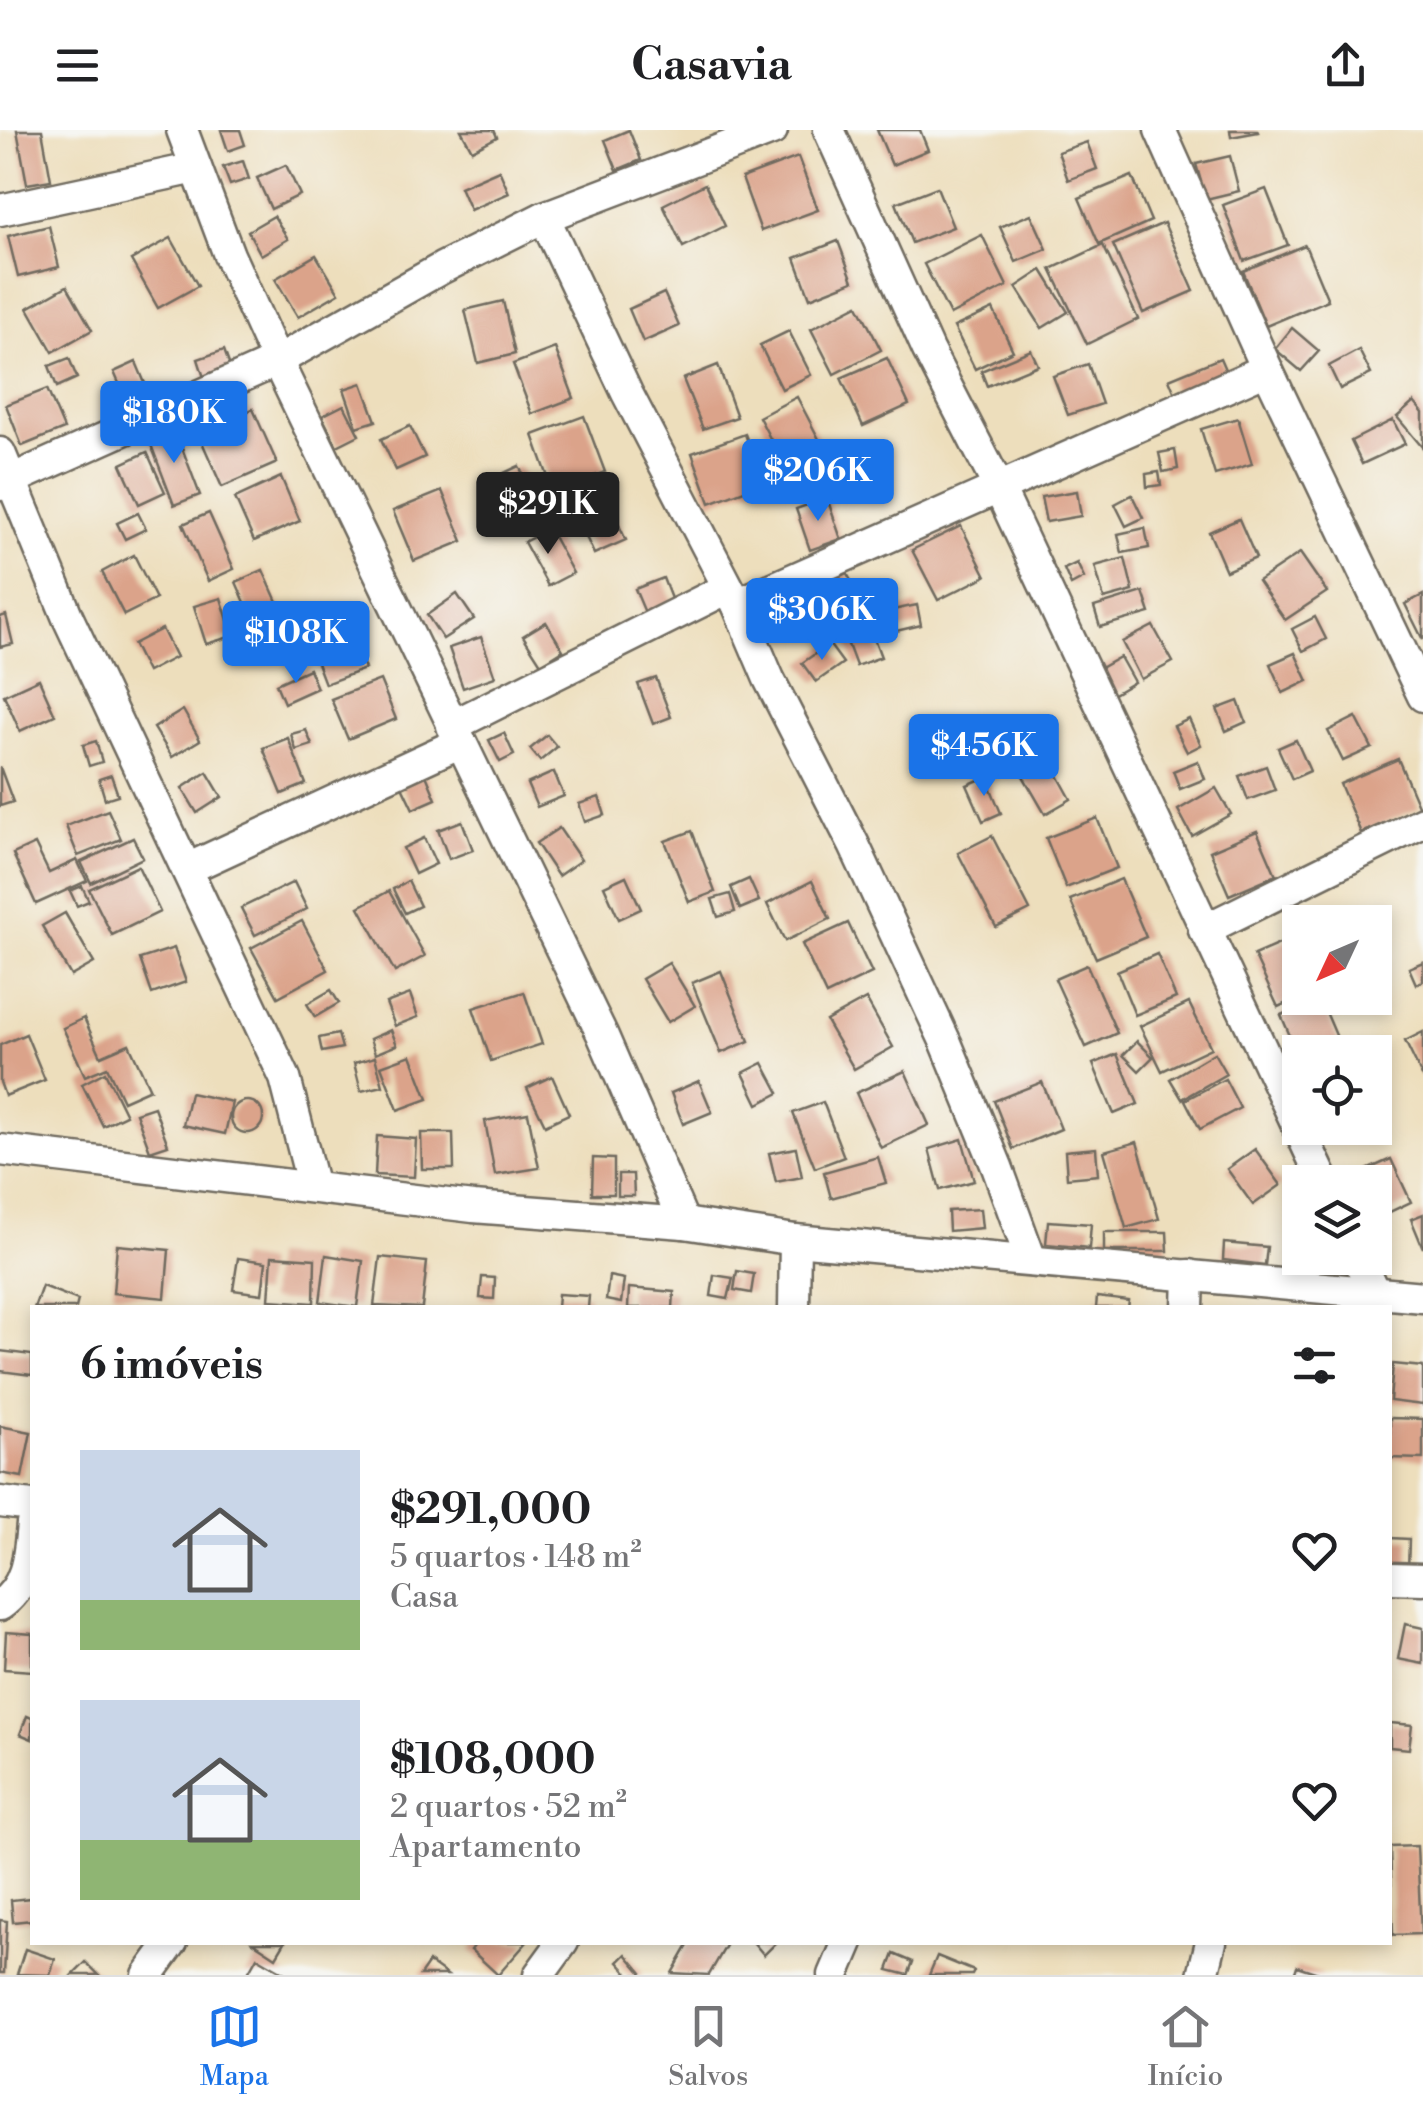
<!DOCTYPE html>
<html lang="pt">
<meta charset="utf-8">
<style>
body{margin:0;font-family:"Libre Bodoni",serif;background:#f2f2f2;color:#202124;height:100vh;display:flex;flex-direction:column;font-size:38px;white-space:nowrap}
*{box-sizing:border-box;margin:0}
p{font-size:32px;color:#757577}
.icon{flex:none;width:55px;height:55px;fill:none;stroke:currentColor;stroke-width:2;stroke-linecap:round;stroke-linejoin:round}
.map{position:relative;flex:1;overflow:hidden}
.sheet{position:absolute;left:30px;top:1175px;width:1362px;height:640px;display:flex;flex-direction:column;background:#fff;border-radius:0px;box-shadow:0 5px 15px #0003}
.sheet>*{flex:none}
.needle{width:65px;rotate:226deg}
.fabs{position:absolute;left:1282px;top:775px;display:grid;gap:20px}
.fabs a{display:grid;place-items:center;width:110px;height:110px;border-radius:0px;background:#fff;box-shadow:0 5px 15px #0003;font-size:50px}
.price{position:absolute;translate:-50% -85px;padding:0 22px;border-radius:10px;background:#1a73e8;color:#fff;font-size:32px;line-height:65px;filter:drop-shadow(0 2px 5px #0008)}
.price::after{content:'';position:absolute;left:50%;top:60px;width:30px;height:22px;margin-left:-15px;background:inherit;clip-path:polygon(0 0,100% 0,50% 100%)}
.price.active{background:#222;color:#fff}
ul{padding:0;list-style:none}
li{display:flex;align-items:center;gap:30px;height:250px;padding:0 50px}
li span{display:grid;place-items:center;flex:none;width:280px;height:200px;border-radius:0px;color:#555}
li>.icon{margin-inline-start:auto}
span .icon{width:120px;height:120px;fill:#fffc;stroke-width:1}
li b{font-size:42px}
h2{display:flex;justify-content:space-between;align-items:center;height:120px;padding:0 50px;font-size:42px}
header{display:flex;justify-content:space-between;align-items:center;height:130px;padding:0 50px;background:#fff;font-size:45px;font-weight:800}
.tab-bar{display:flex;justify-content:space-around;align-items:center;height:140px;border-top:2px solid #e0e0e0;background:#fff;font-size:28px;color:#757577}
.tab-bar a{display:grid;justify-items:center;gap:5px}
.tab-bar .active{color:#1a73e8}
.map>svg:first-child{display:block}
.building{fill:#dba38a}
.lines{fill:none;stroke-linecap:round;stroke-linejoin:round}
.minor-casing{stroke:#6f6a5e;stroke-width:35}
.minor{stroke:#fff;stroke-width:30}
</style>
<header><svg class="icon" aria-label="menu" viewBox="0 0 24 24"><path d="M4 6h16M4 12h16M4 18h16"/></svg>Casavia<svg class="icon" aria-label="share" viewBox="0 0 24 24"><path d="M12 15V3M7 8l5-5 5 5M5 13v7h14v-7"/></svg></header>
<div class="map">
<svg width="1423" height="1845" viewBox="0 0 1423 1845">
<rect width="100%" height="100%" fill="#f6f6f2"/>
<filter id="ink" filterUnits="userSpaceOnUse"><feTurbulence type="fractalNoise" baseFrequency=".01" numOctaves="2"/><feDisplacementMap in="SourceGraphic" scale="20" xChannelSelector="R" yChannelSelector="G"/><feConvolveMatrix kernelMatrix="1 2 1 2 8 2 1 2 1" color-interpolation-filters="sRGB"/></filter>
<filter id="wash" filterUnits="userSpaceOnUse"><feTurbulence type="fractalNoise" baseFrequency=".0048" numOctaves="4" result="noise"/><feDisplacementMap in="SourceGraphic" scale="40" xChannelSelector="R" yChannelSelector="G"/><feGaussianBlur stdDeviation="2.25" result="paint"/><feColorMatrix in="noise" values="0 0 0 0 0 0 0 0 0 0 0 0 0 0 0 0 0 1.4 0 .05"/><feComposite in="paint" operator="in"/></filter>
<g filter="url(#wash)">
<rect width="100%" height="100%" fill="#eddebc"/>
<g id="blocks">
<!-- building -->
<g class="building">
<path d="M17,0h25l9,50 -24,4z"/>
<path d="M221,0h19l5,15 -17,6z"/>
<path d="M461,0h33l3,7 -25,13z"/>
<path d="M629,0l12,30 -24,10 -12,-30z"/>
<path d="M877,0h43l8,20 -36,15z"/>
<path d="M1230,0h27l1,2 -27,5z"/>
<path d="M1087,12l10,27 -29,11 -10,-28z"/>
<path d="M1230,26l9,35 -33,8 -10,-35z"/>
<path d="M798,27l20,53 -57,21 -19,-53z"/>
<path d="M243,31l6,18 -19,6 -7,-18z"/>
<path d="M286,35l14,30 -29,14 -14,-31z"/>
<path d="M499,40l10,23 -39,17 -10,-23z"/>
<path d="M1132,46l19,45 -52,23 -20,-46z"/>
<path d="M705,54l20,42 -42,21 -20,-42z"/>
<path d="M937,57l16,40 -41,16 -16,-40z"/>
<path d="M1266,59l22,56 -44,16 -21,-56z"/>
<path d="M1031,84l16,35 -31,13 -16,-35z"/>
<path d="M274,86l14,23 -27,16 -13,-24z"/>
<path d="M1164,93l30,68 -51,22 -30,-68z"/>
<path d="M49,96l10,41 -41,10 -10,-41z"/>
<path d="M982,105l25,51 -57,29 -26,-51z"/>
<path d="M171,108l27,48 -40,22 -27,-48z"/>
<path d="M838,111l15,40 -43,17 -15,-40z"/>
<path d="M1103,115l35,74 -51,25 -36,-75z"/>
<path d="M1305,115l23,55 -62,26 -23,-55z"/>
<path d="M316,125l23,38 -41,24 -23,-38z"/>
<path d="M1042,140l26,42 -26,16 -26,-41z"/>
<path d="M67,156l25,44 -39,22 -25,-44z"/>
<path d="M664,163l15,33 -36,16 -14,-33z"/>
<path d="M503,171l12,53 -37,9 -13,-53z"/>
<path d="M858,175l23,45 -47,24 -23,-45z"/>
<path d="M993,179l20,42 -38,18 -21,-42z"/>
<path d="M1292,198l27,23 -18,20 -26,-22z"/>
<path d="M789,201l22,44 -29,14 -22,-44z"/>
<path d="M555,218l19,50 -42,16 -19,-50z"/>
<path d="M224,220l9,25 -27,9 -8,-25z"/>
<path d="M1031,220l7,15 -51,21 -6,-15z"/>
<path d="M1359,220l12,24 -31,15 -11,-23z"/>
<path d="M69,228l8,20 -20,9 -8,-21z"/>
<path d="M887,228l22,47 -46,21 -22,-48z"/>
<path d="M1220,228l7,16 -51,22 -7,-17z"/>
<path d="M136,232l14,33 -22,9 -14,-32z"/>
<path d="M1088,234l14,40 -34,11 -15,-39z"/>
<path d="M718,235l19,52 -34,12 -20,-50z"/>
<path d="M362,253l14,38 -19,6 -13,-38z"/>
<path d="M47,259l17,40 -42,17 -16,-41z"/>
<path d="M797,267l25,48 -38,20 -25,-48z"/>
<path d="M1414,272l9,11v35l-26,-31z"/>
<path d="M344,275l15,30 -22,11 -15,-30z"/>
<path d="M253,279l24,54 -55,24 -24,-54z"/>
<path d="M584,286l21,56 -52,19 -20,-56z"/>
<path d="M1238,288l14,46 -37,11 -14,-46z"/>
<path d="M1393,290l12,24 -43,20 -11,-23z"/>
<path d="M410,296l15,31 -29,13 -15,-31z"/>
<path d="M174,297l26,68 -26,10 -26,-68z"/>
<path d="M745,304l18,49 -53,20 -18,-50z"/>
<path d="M1175,320l3,19 -15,3 -4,-19z"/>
<path d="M147,322l18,40 -26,12 -18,-40z"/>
<path d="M519,336l23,47 -28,14 -23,-48z"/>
<path d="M1159,342l2,13 -14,2 -1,-13z"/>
<path d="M281,347l19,44 -46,20 -19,-43z"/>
<path d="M442,361l21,50 -49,20 -21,-50z"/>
<path d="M1077,361l4,25 -35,6 -5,-25z"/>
<path d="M1132,365l11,23 -17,8 -11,-22z"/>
<path d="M827,368l14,41 -31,11 -14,-41z"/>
<path d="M607,371l19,39 -32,14 -18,-39z"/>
<path d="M138,383l8,16 -21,10 -8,-16z"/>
<path d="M209,383l25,56 -26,12 -25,-57z"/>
<path d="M1239,389l17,39 -30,13 -17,-39z"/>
<path d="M961,396l25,50 -48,24 -26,-50z"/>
<path d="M1145,398l4,20 -27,5 -4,-19z"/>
<path d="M549,399l24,44 -25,13 -24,-44z"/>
<path d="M1300,423l27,39 -42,28 -27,-39z"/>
<path d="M134,425l22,44 -32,16 -22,-43z"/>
<path d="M1125,428l8,33 -29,8 -9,-33z"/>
<path d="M1077,433l7,15 -13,7 -7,-16z"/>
<path d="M263,440l23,52 -27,12 -23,-52z"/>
<path d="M845,440l12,21 -22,14 -13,-21z"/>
<path d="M663,448l12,31 -27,11 -13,-31z"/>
<path d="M1143,462l7,21 -50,14 -6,-20z"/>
<path d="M457,464l17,25 -31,20 -16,-24z"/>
<path d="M1423,465v45l-18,-36z"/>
<path d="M221,468l12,38 -27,8 -12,-38z"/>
<path d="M917,475l4,20 -33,8 -5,-21z"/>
<path d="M863,479l18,48 -25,9 -18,-48z"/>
<path d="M6,485l7,29 -13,3v-30z"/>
<path d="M1315,487l11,22 -23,12 -11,-22z"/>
<path d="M347,489l18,50 -40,15 -19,-50z"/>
<path d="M546,492l17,28 -22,14 -18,-28z"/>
<path d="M1153,496l20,36 -32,17 -19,-37z"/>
<path d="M162,499l14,28 -29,15 -14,-28z"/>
<path d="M481,507l14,40 -32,11 -14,-40z"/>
<path d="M829,514l14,19 -27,19 -14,-19z"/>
<path d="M1295,523l13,28 -25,12 -13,-29z"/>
<path d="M1120,527l14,25 -22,13 -15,-25z"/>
<path d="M309,539l8,19 -33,15 -8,-19z"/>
<path d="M656,548l15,39 -18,7 -15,-40z"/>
<path d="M39,549l16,36 -35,16 -16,-36z"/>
<path d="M380,550l16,39 -48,20 -17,-40z"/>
<path d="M1238,571l8,21 -20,9 -9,-22z"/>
<path d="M183,580l17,30 -28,17 -18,-29z"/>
<path d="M1356,587l16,31 -29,13 -15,-30z"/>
<path d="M1189,589l12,26 -14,7 -13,-26z"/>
<path d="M306,600l6,15 -16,5 -5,-16z"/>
<path d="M504,603l10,22 -14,7 -11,-22z"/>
<path d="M547,605l10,12 -17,14 -10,-12z"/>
<path d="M288,608l18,46 -24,10 -19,-46z"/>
<path d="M1296,610l14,31 -18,8 -14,-31z"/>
<path d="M96,611l6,21 -13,4 -6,-21z"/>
<path d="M1398,629l21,49 -58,25 -21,-49z"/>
<path d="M1050,631l21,38 -26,15 -22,-38z"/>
<path d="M1198,631l7,18 -25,10 -7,-18z"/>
<path d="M1266,636l9,24 -27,10 -9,-24z"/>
<path d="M0,637l13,35 -13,4z"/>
<path d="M207,642l15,25 -25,16 -15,-25z"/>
<path d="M554,642l10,24 -27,11 -10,-23z"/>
<path d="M111,645l7,20 -13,4 -6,-20z"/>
<path d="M426,645l10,24 -23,10 -11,-23z"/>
<path d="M986,647l15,36 -18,8 -16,-36z"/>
<path d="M1216,658l15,26 -39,22 -14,-26z"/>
<path d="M599,667l6,18 -20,7 -6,-18z"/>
<path d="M108,680l13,29 -43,17 -12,-30z"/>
<path d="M1097,688l20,50 -51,20 -20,-50z"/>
<path d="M462,691l11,29 -24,9 -11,-29z"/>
<path d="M559,698l22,32 -23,16 -22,-33z"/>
<path d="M692,701l23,61 -26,10 -24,-61z"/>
<path d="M1257,701l19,44 -47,20 -19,-44z"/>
<path d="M992,706l38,74 -34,17 -38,-74z"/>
<path d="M133,708l10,20 -52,25 -10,-21z"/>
<path d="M424,708l12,26 -21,10 -12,-26z"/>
<path d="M35,714l14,29 28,-13 10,21 -51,23 -23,-50z"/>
<path d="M138,736l22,46 -48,23 -23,-46z"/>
<path d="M626,746l15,33 -22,10 -15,-33z"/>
<path d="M749,749l10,22 -19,8 -9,-22z"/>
<path d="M1121,749l25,58 -50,21 -26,-58z"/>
<path d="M408,751l12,25 -15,7 -12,-24z"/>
<path d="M812,751l18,38 -45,22 -18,-37z"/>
<path d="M294,752l13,27 -52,26 -14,-27z"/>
<path d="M82,756l7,15 -12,5 -7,-15z"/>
<path d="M389,761l36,65 -30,16 -36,-65z"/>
<path d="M730,764l5,18 -17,5 -6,-18z"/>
<path d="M65,783l29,50 -23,13 -29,-50z"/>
<path d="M302,791l26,49 -50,27 -27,-49z"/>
<path d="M848,793l24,50 -46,22 -24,-51z"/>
<path d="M1300,805v62l-22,10 -24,-52z"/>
<path d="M174,818l12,34 -34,12 -12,-35z"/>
<path d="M1157,824l19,44 -41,17 -18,-44z"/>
<path d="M1423,832v19l-7,3 -7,-16z"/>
<path d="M669,833l26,43 -27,16 -26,-43z"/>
<path d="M1087,835l30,68 -31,14 -31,-68z"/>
<path d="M721,841l28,70 -28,12 -29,-70z"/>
<path d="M331,860l8,13 -24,14 -8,-13z"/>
<path d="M524,862l18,52 -51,17 -18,-53z"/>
<path d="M410,864l8,23 -23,9 -9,-23z"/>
<path d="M1320,868l21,49 -12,5h-29v7l-19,-44z"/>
<path d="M866,869l27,48 -39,22 -28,-48z"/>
<path d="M1189,873l22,45 -49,23 -22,-45z"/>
<path d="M84,888l17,38 28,-12 21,45 -27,12 -16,-34 -22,9 -22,-48z"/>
<path d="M391,900l6,15 -22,9 -5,-15z"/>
<path d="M1423,902v46l-18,-37z"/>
<path d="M26,904l19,46 -40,16 -5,-14v-37z"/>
<path d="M338,904l4,14 -20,4 -3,-14z"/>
<path d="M1137,911l16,16 -14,14 -16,-16z"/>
<path d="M1214,923l12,21 -44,25 -12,-20z"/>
<path d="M1117,924l21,50 -24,10 -21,-50z"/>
<path d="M411,925l17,44 -30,11 -17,-44z"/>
<path d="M375,927l8,29 -22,5 -7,-28z"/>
<path d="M763,933l16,30 -21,11 -15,-31z"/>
<path d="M905,941l24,54 -48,23 -25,-55z"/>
<path d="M105,942l21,43 -23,11 -21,-42z"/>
<path d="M552,946l17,38 -24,11 -18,-37z"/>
<path d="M1225,949l15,29 -40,21 -15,-29z"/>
<path d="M699,951l13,31 -29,12 -12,-31z"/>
<path d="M1042,952l19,47 -48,20 -19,-48z"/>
<path d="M190,963l42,9 -7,32 -42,-9z"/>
<circle cx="247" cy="987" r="16"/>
<path d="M823,972l21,55 -29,11 -22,-55z"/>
<path d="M154,977l14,38 -18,6 -14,-38z"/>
<path d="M528,983l11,55 -44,7 -10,-54z"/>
<path d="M1328,998h45l-40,14z"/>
<path d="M421,1003h32l1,36h-32z"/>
<path d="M377,1006l39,3 -2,38 -39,-2z"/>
<path d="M962,1009l12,42 -34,9 -11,-41z"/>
<path d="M1137,1012l22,77 -33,9 -22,-77z"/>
<path d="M796,1018l6,29 -26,5 -7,-29z"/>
<path d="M1096,1018l2,27 -31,3 -2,-27z"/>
<path d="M1255,1019l26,36 -28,20 -26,-36z"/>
<path d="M878,1027l8,26 -55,15 -7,-26z"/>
<path d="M593,1028l21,1v35h-22z"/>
<path d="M1391,1029l20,43 -36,17v-37h-21l-3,-5z"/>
<path d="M618,1044h15l1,22h-16z"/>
<path d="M980,1079l2,19 -33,3 -1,-20z"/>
<path d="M1423,1084v34l-12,-29z"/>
<path d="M1048,1091l43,3 -2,24 -43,-4z"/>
<path d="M1104,1102h63l1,19h-64z"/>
<path d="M1224,1113l43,4 -2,18 -42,-5z"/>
<path d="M117,1115l52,5 -4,48 -52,-5z"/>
<path d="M326,1125l37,6 -6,46 -37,-5z"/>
<path d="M272,1126l43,3 -1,44 -45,-3z"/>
<path d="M380,1127l47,5 -5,46 -48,-2z"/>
<path d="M238,1128l28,4 -4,32 -29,-4z"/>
<path d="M737,1141l17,3 -3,19 -17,-3z"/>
<path d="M714,1145l19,3 -5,21 -17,-3z"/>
<path d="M609,1146l15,3 -3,24 -15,-3z"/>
<path d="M482,1147l13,1 -1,21 -14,-1z"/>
<path d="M42,1156l36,14 -2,8h-42z"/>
<path d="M629,1158l45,4 -1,16h-45z"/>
<path d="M558,1164l31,2 -1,12h-31z"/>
<path d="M1097,1167l32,4 -1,7h-32z"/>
<path d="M0,1221l32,4v20l-32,-4z"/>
<path d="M1393,1234l30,3v38l-33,-4z"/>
<path d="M1390,1288l33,1v40l-33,-1z"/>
<path d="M0,1296l31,6 -9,45 -22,-4z"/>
<path d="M1390,1408l19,1 -1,32 -18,-1z"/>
<path d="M1405,1494l18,4v36l-25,-5z"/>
<path d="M6,1502l26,2v37l-28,-2z"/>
<path d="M27,1586l5,2v21l-12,-5z"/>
<path d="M1390,1593l22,2 -3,24 -19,-2z"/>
<path d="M1417,1716l4,88 -28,1 -3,-88z"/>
<path d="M31,1768l1,22 -19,2 -2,-22z"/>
<path d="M0,1790l7,1 -3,52h-4z"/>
<path d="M253,1812h32l-9,15z"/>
<path d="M477,1812h50l-29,33 -27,-25z"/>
<path d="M690,1812l37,2 -18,31 -37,-2z"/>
<path d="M753,1812h24l-13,13z"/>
<path d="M25,1819l30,10 -5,16 -33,-1z"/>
<path d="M626,1824l16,19 -2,2h-10l-12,-13z"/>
<path d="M894,1824l19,8 -5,13 -20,-5z"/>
<path d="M937,1826l37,15 -2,4h-43z"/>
<path d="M257,1827l31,18h-41z"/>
<path d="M86,1832l13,13h-26z"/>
<path d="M429,1832l18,13h-27z"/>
<path d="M1297,1836l24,8v1h-27z"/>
</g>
</g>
</g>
<g filter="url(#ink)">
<use href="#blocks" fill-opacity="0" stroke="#6f6a5e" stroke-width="2.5"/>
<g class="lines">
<defs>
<g id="minor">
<path d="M182,0l47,125 48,106 325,673 82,189"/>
<path d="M829,0l99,220 70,136 326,696"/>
<path d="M1160,0l107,239 156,327"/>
<path d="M0,80l196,-42"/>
<path d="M544,87l83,176 110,211 32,75 85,166 92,198 51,124 34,93"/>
<path d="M0,323l68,165 217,460 28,109"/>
<path d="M0,355l277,-124 165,-93 102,-51 228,-87"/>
<path d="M737,474l530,-235"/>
<path d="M452,596l276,-138"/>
<path d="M187,739l272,-126"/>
<path d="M1204,800l219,-108"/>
<path d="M0,1020l473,57 211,16 111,17 628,57"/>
<path d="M1358,1128l16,34"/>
<path d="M794,1178l1,-68"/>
<path d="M1188,1178l1,-33"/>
<path d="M0,1372l32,4"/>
<path d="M1390,1448l33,1"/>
<path d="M0,1475c28,-19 29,-50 32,-81"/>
<path d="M148,1845l24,-33"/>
<path d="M539,1845l24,-33"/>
<path d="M834,1845l14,-33"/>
<path d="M1203,1845l8,-33"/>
</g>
</defs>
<!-- minor casing -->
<use href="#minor" class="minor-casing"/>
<!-- minor -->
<use href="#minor" class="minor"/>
</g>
</g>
</svg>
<div class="fabs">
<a><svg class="needle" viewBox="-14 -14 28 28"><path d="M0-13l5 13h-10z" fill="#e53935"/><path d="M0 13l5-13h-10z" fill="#757577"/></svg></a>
<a><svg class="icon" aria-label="locate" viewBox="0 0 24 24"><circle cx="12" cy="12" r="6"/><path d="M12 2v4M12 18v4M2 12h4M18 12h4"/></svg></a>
<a><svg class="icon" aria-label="layers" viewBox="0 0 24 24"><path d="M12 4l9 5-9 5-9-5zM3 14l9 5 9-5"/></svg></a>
</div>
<b class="price" style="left:174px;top:336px">$180K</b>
<b class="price" style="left:818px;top:394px">$206K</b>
<b class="price active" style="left:548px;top:427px">$291K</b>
<b class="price" style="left:822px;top:533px">$306K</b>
<b class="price" style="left:296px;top:556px">$108K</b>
<b class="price" style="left:984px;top:669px">$456K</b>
<section class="sheet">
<h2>6 imóveis<svg class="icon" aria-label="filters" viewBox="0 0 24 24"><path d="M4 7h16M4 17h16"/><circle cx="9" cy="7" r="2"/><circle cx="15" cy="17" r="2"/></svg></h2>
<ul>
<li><span style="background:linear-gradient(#c9d6e8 75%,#8fb573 0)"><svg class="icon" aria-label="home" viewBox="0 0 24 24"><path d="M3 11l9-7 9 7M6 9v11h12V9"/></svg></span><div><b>$291,000</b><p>5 quartos · 148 m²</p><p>Casa</p></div><svg class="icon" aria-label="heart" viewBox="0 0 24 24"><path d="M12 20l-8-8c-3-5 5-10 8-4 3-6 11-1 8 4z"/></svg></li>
<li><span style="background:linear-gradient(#c9d6e8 70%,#8fb573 0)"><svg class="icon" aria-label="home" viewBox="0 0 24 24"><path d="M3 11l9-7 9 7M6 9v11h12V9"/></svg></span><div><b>$108,000</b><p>2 quartos · 52 m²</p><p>Apartamento</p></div><svg class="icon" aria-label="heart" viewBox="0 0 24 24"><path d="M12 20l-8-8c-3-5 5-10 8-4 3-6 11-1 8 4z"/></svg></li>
</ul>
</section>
</div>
<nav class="tab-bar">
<a class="active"><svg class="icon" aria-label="map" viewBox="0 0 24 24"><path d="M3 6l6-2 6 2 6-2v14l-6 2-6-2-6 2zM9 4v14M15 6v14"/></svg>Mapa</a>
<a><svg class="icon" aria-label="saved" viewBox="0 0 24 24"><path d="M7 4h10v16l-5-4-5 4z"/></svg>Salvos</a>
<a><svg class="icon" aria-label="home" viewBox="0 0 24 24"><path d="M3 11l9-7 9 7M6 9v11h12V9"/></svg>Início</a>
</nav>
